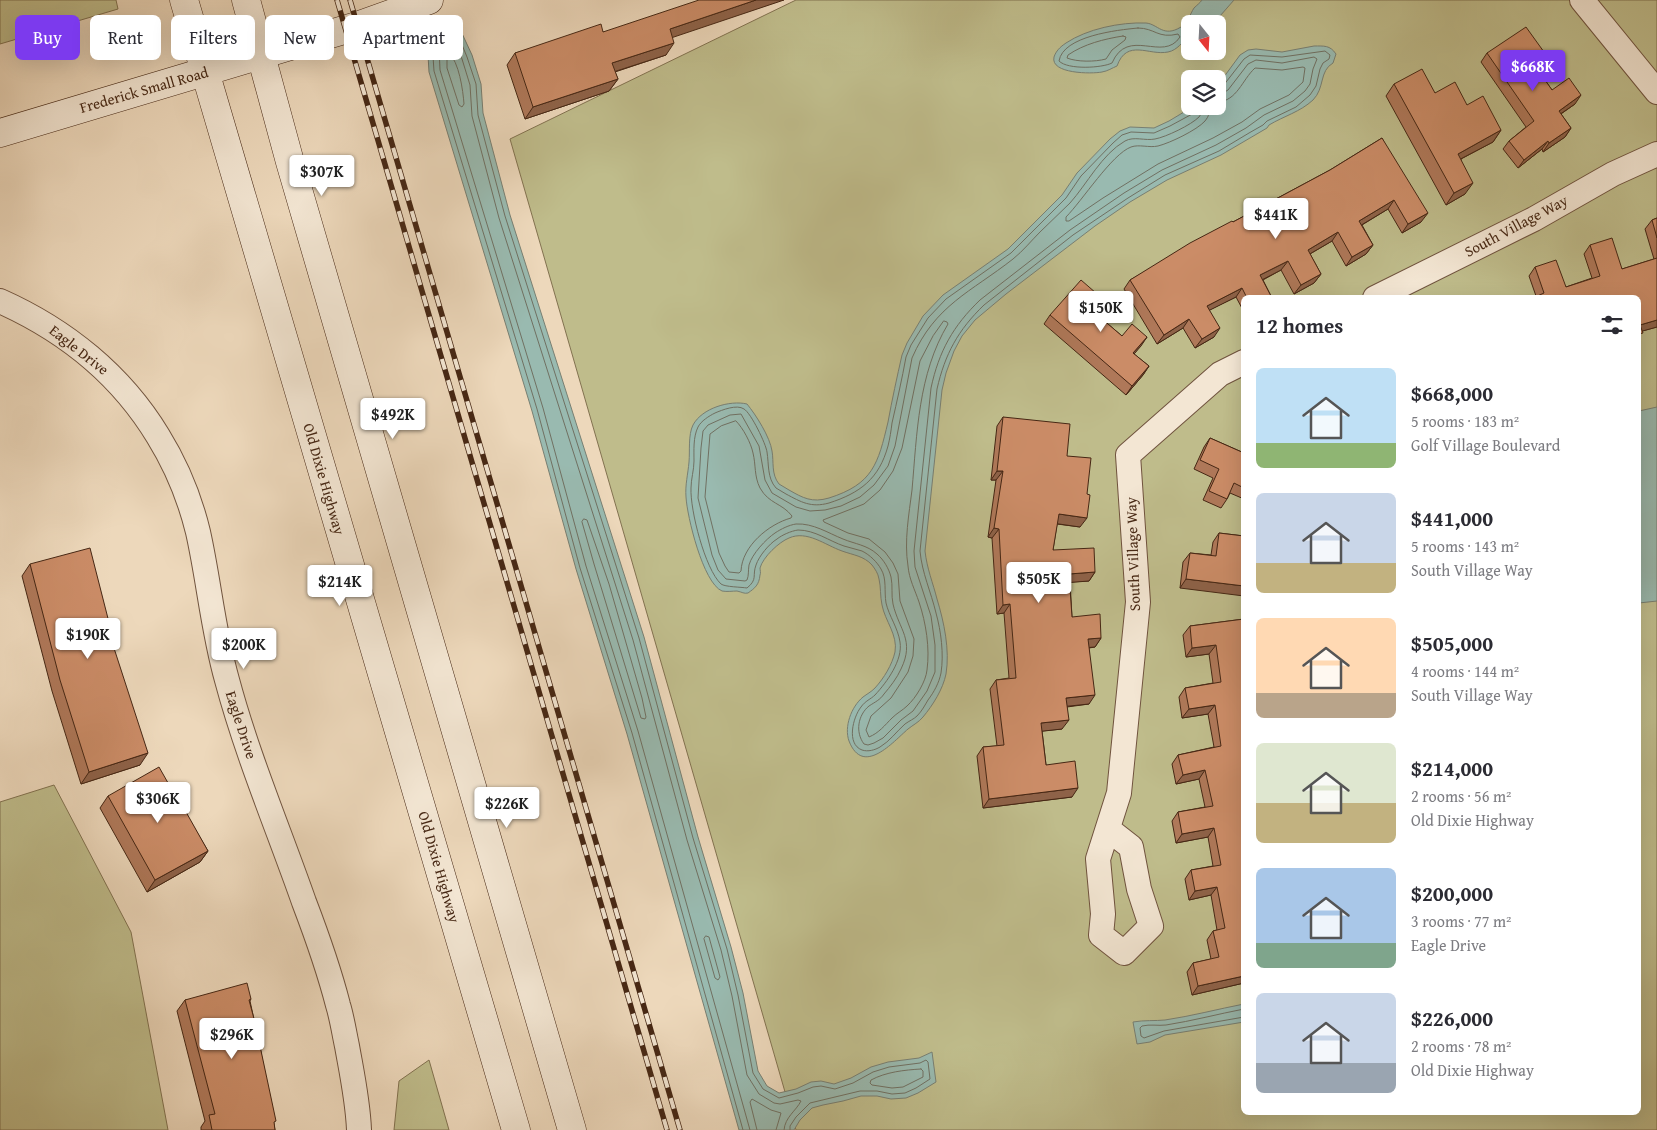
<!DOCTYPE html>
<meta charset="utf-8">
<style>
body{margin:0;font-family:"Gentium Book Plus",serif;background:#f7f7f7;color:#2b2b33;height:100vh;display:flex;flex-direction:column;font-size:19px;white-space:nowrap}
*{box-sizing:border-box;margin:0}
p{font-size:16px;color:#7c7c81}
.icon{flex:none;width:28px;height:28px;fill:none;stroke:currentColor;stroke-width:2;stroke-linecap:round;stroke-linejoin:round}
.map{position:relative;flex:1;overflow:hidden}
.details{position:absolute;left:1241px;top:295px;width:400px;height:820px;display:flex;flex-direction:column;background:#fff;border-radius:8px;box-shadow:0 5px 20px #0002}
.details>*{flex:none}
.top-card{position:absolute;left:15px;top:15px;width:475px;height:45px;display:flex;gap:10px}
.needle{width:32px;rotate:162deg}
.fabs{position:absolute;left:1181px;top:15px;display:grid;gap:10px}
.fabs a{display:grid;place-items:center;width:45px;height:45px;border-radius:8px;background:#fff;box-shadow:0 5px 20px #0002;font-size:25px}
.price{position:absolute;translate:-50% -42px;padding:0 11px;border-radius:5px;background:#fff;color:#222;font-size:16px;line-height:32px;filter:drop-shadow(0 1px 2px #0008)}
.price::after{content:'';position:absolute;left:50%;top:30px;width:15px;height:11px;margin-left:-8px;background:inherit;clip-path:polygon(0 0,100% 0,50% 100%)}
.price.current{background:#7c3aed;color:#fff}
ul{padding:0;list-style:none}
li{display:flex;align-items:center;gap:15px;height:125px;padding:0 15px}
li span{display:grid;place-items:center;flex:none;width:140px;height:100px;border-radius:8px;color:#555}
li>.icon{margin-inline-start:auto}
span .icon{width:60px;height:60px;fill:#fffc;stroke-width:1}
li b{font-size:21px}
h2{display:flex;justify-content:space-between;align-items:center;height:60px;padding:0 15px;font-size:21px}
.chip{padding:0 18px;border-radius:8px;background:#fff;box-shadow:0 5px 20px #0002;font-size:18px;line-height:45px}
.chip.current{background:#7c3aed;color:#fff}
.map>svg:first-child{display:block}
.green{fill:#bfbc8b;stroke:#827250;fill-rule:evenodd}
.water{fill:#99bab0;stroke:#787f72}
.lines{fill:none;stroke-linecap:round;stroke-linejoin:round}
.shore{stroke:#707062;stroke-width:1}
.street-casing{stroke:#70533e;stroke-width:26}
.secondary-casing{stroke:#462714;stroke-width:29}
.street{stroke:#f3e6d3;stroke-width:24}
.secondary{stroke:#f3e6d3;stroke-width:28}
.rail-casing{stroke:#462714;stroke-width:5.5}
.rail{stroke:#f3e6d3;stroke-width:4;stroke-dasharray:11;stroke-linecap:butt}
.wall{fill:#af7859;stroke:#462714}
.shaded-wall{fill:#8e6248;stroke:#462714}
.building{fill:#cb8c67;stroke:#462714}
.labels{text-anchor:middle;stroke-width:4;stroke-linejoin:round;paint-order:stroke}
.street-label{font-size:15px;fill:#462714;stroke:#f3e6d3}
</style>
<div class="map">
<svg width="1657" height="1130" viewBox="0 0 1657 1130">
<rect width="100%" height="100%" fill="#edd8bb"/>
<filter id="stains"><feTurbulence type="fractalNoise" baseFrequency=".004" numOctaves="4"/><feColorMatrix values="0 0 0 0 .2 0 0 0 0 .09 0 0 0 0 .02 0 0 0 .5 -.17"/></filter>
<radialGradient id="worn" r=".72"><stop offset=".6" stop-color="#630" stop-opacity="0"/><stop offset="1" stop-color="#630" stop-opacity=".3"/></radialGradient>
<!-- green -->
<g class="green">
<path d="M0,0h116l2,9 -118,35z"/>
<path d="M796,0h861v1130h-861l-286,-991zM1190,24h28v27h-28zM1190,79h28v27h-28zM1244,298h395v814h-395z"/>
<path d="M54,785l77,147 37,198h-168v-328z"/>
<path d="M429,1060l20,70h-55l5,-49z"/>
</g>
<!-- water -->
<g class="water">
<path d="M1202,0h32l-21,24h-23v13c-9,5 -12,13 -22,15 -19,4 -41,-14 -51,14 -5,2 -9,5 -15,6 -10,2 -52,2 -48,-15 2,-6 6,-10 12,-14 21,-14 54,-21 80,-20 12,1 17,15 35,4 7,-4 9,-13 13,-19 3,-3 6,-5 8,-8z"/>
<path d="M459,27l13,28 9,29 2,29 27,102 134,422 54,200 33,110 12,46 15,78 9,15 12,7 17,-4 15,-7 10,-1 13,3 17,-6 20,-11 17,-5 31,-4 13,-6 4,30 -18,11 -12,5 -15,1 -14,-3h-16l-18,5 -20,4 -11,3 -12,12 -6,10h-55l-112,-396 -51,-165 -44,-158 -103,-339 -2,-34z"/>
<path d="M1314,46c10,0 16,-1 22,8l-3,9c-14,8 -8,25 -20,37 -13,12 -29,16 -44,25l-2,3 -46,27 -54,25 -37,22 -35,24 -89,68 -31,26 -13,16 -8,15 -8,22 -4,17 -17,161c2,18 8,32 12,48 7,23 13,51 9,75 -3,15 -13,31 -23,43 -4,5 -10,8 -15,12 -15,13 -45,48 -59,12 -5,-14 2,-34 14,-44 4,-3 8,-5 12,-9 9,-10 17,-23 20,-36 3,-17 -10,-31 -13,-47 -2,-9 -1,-18 -3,-26 -1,-6 -4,-10 -7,-14 -8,-9 -19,-10 -30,-14 -17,-6 -35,-21 -53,-13 -10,4 -26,19 -29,30 0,2 1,5 0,7 -1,10 -5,13 -12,18 -4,1 -6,-1 -11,-2 -4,0 -10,1 -15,0 -19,-8 -35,-75 -36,-94 -1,-12 2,-23 3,-35 1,-11 -1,-27 4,-37 9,-17 37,-25 54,-21 9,11 23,33 25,47 2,11 -1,23 7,33 3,2 7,4 10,6 14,8 23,13 40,8 44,-14 49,-34 59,-76 4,-22 9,-45 14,-67l5,-12 16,-27 20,-21 65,-46 54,-54 15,-22 33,-34 10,-8 10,-4 24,1 15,-7 25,-15h24v-21l22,-30 8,-5 8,-1 26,3z"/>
<path d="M1657,407v194l-18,2v-192z"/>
<path d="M1244,1004v18l-79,13 -15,7 -13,2 -4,-22c11,-2 22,-1 32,-2 27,-4 53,-11 79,-16z"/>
</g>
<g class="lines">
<!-- shore -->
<g class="shore">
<path d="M1138,28c17,0 20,11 40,6l2,3c-17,26 -52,-11 -68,26 -10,5 -44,7 -53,-2 4,-25 58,-31 79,-33z"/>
<path d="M1123,36l3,1 -1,3 -13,10 -6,9c-11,3 -29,3 -39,-1l1,-3c16,-11 36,-16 55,-19z"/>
<path d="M449,53c10,9 14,37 15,51l-2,3 -3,-2 -12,-37v-13z"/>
<path d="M1196,106l-2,7 -24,13 -16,7 -23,-1 -9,3 -9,8 -32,33 -15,22 -55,55 -65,46 -18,19 -17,27 -5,12c-4,22 -9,44 -14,66 -1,8 -2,15 -4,23 -9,33 -28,47 -59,57 -18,5 -28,-1 -43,-9 -3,-2 -7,-4 -10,-6 -9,-10 -7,-24 -9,-36 -1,-8 -16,-39 -23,-43 -7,-5 -22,1 -29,4 -6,3 -14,8 -17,14 -5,10 -4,24 -4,34 0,9 -3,18 -3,27 -1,22 14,81 30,96 4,3 20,3 26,4 11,-9 5,-12 9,-23 3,-9 13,-21 21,-26 5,-4 14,-8 21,-9 17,0 31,11 46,16 6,2 12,3 18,5 8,4 15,11 19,18 6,10 3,22 5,34 3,13 12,25 14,39 3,18 -13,40 -25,53 -4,4 -10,6 -14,12 -8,10 -15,37 1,43 6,2 13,0 18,-3 10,-6 16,-15 25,-23 4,-3 9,-5 12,-8 5,-5 8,-11 11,-16 6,-8 11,-17 13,-27 3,-19 0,-42 -5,-60 -5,-21 -14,-40 -16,-62l17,-162c8,-35 21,-59 47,-84l89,-70 55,-37 37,-23 54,-24 30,-18 14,-8 4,-4 29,-14 14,-12 6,-9 4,-17 3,-6 6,-4 1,-4 -5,-4 -43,6 -32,-2 -6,4 -21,27 -5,2"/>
<path d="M1203,106c0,4 -1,7 -4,11 -8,8 -33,20 -44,22 -10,2 -21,-3 -30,2 -23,13 -38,43 -55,62 -10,10 -20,19 -30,29 -9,9 -17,19 -27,27 -42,33 -78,46 -101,99l-17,88 -7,20 -14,19 -14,12 -19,9 -16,4 -15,1 -14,-4 -24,-14 -7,-13 -6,-34 -18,-32 -11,1 -22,10 -5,6 -2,17 -3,50 14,57 6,15 8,9 19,2 2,-1c2,-5 1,-9 2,-15 3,-11 17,-26 26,-32 6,-4 14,-8 21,-9 17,-1 32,9 47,15 12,5 24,6 34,15 7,6 12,15 14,23 2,9 0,18 2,27 6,26 22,36 8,65 -4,9 -11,18 -17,25 -4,6 -9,8 -15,12 -11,9 -14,26 -5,38l4,1 6,-2 9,-5 18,-18 12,-9 14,-20 8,-19v-27l-4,-29 -16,-49 -1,-16 17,-163c8,-37 22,-62 49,-88l90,-70 54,-37 38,-23 54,-25 30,-17 18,-13 29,-14 12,-10 5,-7 3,-15 4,-10 -3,-2 -32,6 -26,-3 -8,4 -20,26 -5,3 -5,1"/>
<path d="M1210,106c0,6 -1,10 -5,15 -8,9 -35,22 -47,25 -9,2 -19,-2 -27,1 -19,7 -49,54 -65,70v4h3l34,-23 55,-34 55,-26 29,-16 18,-13 29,-14 14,-13 2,-14 -2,-1 -21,3 -27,-2c-13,12 -18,33 -37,34"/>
<path d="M944,321l3,1 1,2c-30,50 -31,110 -36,166 -3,24 -8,51 -4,76 1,13 7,24 11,36 7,21 11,46 8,68 -1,11 -11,28 -20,36 -4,4 -10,7 -15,12 -7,7 -13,15 -23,19l-3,-7 5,-14 20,-18 17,-26 5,-16 1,-17 -14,-38 -2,-27 -5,-11 -8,-11 -16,-13 -21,-6 -24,-11 -1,-2 41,-16 16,-14 13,-19 9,-23 18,-87 13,-25z"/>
<path d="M736,421c7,7 15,22 17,32 3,12 1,23 7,35 9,16 22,15 32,28l-1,2c-22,6 -49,28 -50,53l-2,2 -10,-1 -4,-6 -6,-13 -14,-56 5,-63 11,-8z"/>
<path d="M584,519l3,1 22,64 33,114 4,19 -1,2 -4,-1 -47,-154 -12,-42z"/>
<path d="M706,936l3,1 11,40 -2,3 -3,-2 -11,-39z"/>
<path d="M1244,1009c-26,5 -52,12 -78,16 -8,1 -16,-1 -24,1l-2,2 1,8 3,2 20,-7 80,-14"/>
<path d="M921,1069l2,2v6l-20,10 -11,1 -20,-3 -2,-2 1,-3c15,-8 33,-10 50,-11z"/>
<path d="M743,1130l-111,-397 -52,-165 -43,-159 -103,-338 -2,-29 23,-8 3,1 9,22 9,27 2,31 27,101 134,422 54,200 34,111 11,46 15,78 10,16 16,9 19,-5 15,-6 8,-1 14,3 18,-6 20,-11 16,-5 31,-4 6,-3 2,2 2,17 -14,9 -11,5 -13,1 -15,-3h-17l-50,12 -14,14 -6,9v4"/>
<path d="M750,1130l-112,-399 -52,-165 -43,-158 -103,-338 -1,-23 12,-5 3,1 8,16 8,26 2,31 27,102 134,422 54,200 34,110 11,46 15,79 12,19 15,9 6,1 18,-4 3,1c-5,10 -16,16 -17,29"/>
<path d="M757,1130l-7,-28 2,-3 19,11 10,3 -5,17"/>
</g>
<defs>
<g id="street">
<path d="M1582,0l75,92"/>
<path d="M1375,298l159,-79 79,-45 44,-20"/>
<path d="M0,301c65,29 121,74 158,135 18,29 32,63 40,96 11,49 15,99 29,148 20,75 51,148 77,222 13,34 25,68 34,103 4,13 6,27 9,41 5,28 11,56 12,84"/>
<path d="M1108,829l23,18 8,42 12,37 -27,27 -23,-18 2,-21 -5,-55 21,-66 19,-191 -10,-147 92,-81 24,-12"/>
</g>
<g id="secondary">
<path d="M184,0l332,1130"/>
<path d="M246,0l44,162 282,968"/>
<path d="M0,133l357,-107 72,-26"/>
</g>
</defs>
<!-- street casing -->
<use href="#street" class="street-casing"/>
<!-- secondary casing -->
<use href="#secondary" class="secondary-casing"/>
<!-- street -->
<use href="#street" class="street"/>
<!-- secondary -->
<use href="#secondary" class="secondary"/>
<defs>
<g id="rail">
<path d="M337,0l330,1130"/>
<path d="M350,0l330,1130"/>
</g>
</defs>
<!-- rail casing -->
<use href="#rail" class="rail-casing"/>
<!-- rail -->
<use href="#rail" class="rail"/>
</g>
<!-- wall -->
<g class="wall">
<path d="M603,32l69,5 -6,18 -51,17 3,7 -9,12 -84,28 -18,-54 8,-12z"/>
<path d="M1544,52l-6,8 -5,3 19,27 23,14 -14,10 10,14 -6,9 -22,15 -1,-3 -24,19 -15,-19 6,-8 17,-14 -45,-65 6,-9z"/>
<path d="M1394,84l41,9 32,12 34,25 -8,12 -32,17 4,35 -19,11 -60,-109z"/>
<path d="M1382,138l39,84 -19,11 -14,-24 -26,16 11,20 -7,9 -20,12 -14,-25 -22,13 11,20 -7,9 -20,11 -13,-24 -18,10 9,18h-28v14l-8,-15 -27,13 5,27 -19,11 -12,-20 -26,16 -33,-55 6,-9 103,-58 97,-52z"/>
<path d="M1657,218v109l-15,4 -106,-35 -7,-20 6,-9 31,20 26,-9 -8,-24 6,-9 32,24 32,-10 -9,-30 7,-9z"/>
<path d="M1104,300l-9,13 27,23 25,1 -13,17 15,12 -6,9 -17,20 -82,-71 6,-9z"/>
<path d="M1003,417l64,39 13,71 -23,-3 -4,26 42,22 -6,9 -19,1 2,35 29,21 -6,9 -6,1v56l-22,3 -5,22 -20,2 4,34 26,32 -89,11 -6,-52 6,-9 14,-1 -7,-57 6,-9 13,-2 -5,-65 -7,1 -5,-76 -4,-1 8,-57h-5l6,-54z"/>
<path d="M1210,438l34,15v46l-14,-6 -3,6 -6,9 -18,-8 10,-22 -19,-9 10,-22z"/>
<path d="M1219,533l25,3 -64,52 3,-26 7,-9 21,2 2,-13z"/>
<path d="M30,564l110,201 -59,19 -29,-93 -30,-115z"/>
<path d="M1244,619v364l-52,12 -5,-23 6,-9 18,-4 -4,-19 6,-9 4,-1 -6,-35 -22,5 -4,-21 6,-9 22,-4 -5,-29 -32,6 -4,-22 6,-9 27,-5 -6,-28 -23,5 -4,-20 6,-9 36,-8 -6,-33 -26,4 -3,-21 6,-9 28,-5 -4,-29 -23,3 -3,-22 7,-9z"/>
<path d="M108,796l68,1 32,54 -8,11 -53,30 -47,-84z"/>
<path d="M251,999l-1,2 10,46 15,83h-74v-3l4,-6 -28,-110 8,-11z"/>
</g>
<!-- shaded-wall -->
<g class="shaded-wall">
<path d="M756,0h28l-122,41 8,-12z"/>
<path d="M674,43l-8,12 -62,20 8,-12z"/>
<path d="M1544,52l-6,8 -13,9 6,-9z"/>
<path d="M618,79l-9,12 -84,28 8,-12z"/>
<path d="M1581,95l-6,9 -22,15 6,-8z"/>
<path d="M1571,128l-6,9 -22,15 6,-9z"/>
<path d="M1501,130l-8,12 -44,23 9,-11z"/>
<path d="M1548,141l-6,8 -24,19 6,-8z"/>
<path d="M1473,183l-8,11 -19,11 8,-12z"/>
<path d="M1394,200l-6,9 -35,21 6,-9z"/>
<path d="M1428,213l-7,9 -19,11 6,-9z"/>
<path d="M1338,232l-6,9 -31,18 7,-9z"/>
<path d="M1373,245l-7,9 -20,12 6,-9z"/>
<path d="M1288,261l-7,9 -27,14 6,-9z"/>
<path d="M1321,274l-7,9 -20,11 7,-9z"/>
<path d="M1242,288l-6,9 -36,18 7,-9z"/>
<path d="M1189,319l-6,9 -26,16 7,-9z"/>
<path d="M1657,320v7l-18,5 1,-7z"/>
<path d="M1220,328l-6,9 -19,11 7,-9z"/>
<path d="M1147,337l-6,9 -14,16 6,-9z"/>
<path d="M1149,366l-6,9 -17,20 6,-9z"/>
<path d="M997,471h6l-7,9h-5z"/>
<path d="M1059,514l28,4 -7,9 -28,-4z"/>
<path d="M994,528l5,1 -7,9 -4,-1z"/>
<path d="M1095,572l-6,9 -26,2 6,-9z"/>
<path d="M1186,579l58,7v10l-64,-8z"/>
<path d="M1010,604l-6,9 -7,1 6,-9z"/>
<path d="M1101,638l-6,9 -13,1 6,-9z"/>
<path d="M1216,645l-7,9 -23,3 6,-9z"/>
<path d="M1095,695l-6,9 -29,3 6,-9z"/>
<path d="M1215,705l-7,9 -26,4 7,-9z"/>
<path d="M1069,720l-7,9 -27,3 6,-9z"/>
<path d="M148,753l-8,12 -59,19 8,-12z"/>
<path d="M1205,770l-6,9 -23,5 7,-9z"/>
<path d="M1078,788l-6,9 -89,11 6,-9z"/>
<path d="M1214,828l-6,9 -32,6 6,-9z"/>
<path d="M208,851l-8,11 -53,30 8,-12z"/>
<path d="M1217,887l-6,8 -22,5 6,-9z"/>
<path d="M1244,976v7l-52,12 6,-9z"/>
</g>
<!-- building -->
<g class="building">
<path d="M699,0h57l-86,29 4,14 -62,20 6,16 -85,28 -18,-54 86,-29 2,8z"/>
<path d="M1526,27l18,25 -13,8 21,30 17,-12 12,17 -22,16 12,17 -22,15 -1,-2 -24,19 -15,-19 25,-20 -47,-68z"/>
<path d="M1422,69l13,24 20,-11 12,23 16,-9 18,34 -43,24 15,29 -19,10 -60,-109z"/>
<path d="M1382,138l46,75 -20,11 -14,-24 -35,21 14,24 -21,12 -14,-25 -30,18 13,24 -20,11 -13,-24 -28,14 12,23h-25l-5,-10 -35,18 13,22 -18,11 -13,-20 -25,16 -34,-55 60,-37 42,-22 1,1 97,-52z"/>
<path d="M1657,218v20l-5,-18z"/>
<path d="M1612,238l10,31 35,-11v62l-17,5 3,8 -4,1v-36h-106l11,-5 -9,-26 21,-7 10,27 34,-11 -10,-31z"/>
<path d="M1081,280l23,20 -10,12 28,24 10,-12 15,13 -14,16 16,13 -17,20 -82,-71z"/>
<path d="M1003,417l67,7 -3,32 24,2 -4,36 3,1 -3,23 -28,-4 -6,36 41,-2 1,24 -26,2 3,43 28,-3 1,24 -13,1 7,56 -29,3 3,22 -28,3 5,42 29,-4 3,27 -89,11 -6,-52 21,-2 -8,-65 20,-2 -6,-74 -7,1 -4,-76 -5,-1 9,-57h-6z"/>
<path d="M1210,438l34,15v35l-10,-5 -7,16 -18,-8 10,-22 -19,-9z"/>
<path d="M1219,533l25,3v50l-58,-7 4,-26 26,3z"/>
<path d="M90,548l24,94h-2l36,111 -59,19 -29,-92 -30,-116z"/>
<path d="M1244,619v357l-46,10 -5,-23 26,-6 -6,-26 12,-3 -8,-41 -22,4 -4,-21 30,-5 -7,-37 -32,6 -4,-22 35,-6 -8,-36 -22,5 -5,-20 43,-9 -6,-41 -26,4 -4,-21 36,-6 -5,-37 -24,3 -2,-22z"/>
<path d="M159,767l17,30 1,-1 31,55 -53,29 -47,-84z"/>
<path d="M247,983l4,16 -2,1 12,45 -1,1 16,75 -2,1 1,8h-63l-3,-15 6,-1 -30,-114z"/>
</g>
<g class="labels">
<!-- street labels -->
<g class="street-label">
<text transform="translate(144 90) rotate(-16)" y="5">Frederick Small Road</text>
<text transform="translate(1516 226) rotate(-28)" y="5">South Village Way</text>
<text transform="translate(79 350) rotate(38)" y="5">Eagle Drive</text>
<text transform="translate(324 479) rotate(74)" y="5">Old Dixie Highway</text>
<text transform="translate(1133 554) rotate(-92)" y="5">South Village Way</text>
<text transform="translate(241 725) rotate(72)" y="5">Eagle Drive</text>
<text transform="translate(439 867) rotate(74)" y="5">Old Dixie Highway</text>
</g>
</g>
<rect width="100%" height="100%" filter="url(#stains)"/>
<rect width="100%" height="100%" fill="url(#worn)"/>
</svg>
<div class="fabs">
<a><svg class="needle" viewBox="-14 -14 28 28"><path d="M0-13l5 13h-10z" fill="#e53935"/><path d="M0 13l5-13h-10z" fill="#7c7c81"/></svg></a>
<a><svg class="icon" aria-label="layers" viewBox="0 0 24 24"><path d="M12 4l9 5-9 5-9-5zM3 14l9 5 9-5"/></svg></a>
</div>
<b class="price current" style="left:1533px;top:92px">$668K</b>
<b class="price" style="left:322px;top:197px">$307K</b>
<b class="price" style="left:1276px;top:240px">$441K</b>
<b class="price" style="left:1101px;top:333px">$150K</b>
<b class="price" style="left:393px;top:440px">$492K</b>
<b class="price" style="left:1039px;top:604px">$505K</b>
<b class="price" style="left:340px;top:607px">$214K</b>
<b class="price" style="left:88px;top:660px">$190K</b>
<b class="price" style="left:244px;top:670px">$200K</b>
<b class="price" style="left:158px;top:824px">$306K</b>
<b class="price" style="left:507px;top:829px">$226K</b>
<b class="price" style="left:232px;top:1060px">$296K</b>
<div class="top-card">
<a class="chip current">Buy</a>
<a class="chip">Rent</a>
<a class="chip">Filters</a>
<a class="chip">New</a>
<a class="chip">Apartment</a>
</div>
<section class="details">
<h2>12 homes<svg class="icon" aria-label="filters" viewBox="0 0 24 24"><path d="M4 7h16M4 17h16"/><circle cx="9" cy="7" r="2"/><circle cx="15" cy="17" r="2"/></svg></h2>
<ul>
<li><span style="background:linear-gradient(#bfe0f5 75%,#8fb573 0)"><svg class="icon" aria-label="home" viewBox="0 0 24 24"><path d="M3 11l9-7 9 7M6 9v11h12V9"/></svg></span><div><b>$668,000</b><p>5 rooms · 183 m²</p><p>Golf Village Boulevard</p></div></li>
<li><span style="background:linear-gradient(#c9d6e8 70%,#c2b280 0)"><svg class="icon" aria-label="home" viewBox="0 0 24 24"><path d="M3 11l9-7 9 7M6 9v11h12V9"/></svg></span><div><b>$441,000</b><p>5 rooms · 143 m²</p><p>South Village Way</p></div></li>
<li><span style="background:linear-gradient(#ffd9b3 75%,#b9a48a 0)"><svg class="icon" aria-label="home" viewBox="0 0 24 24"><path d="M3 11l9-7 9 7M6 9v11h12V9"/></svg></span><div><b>$505,000</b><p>4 rooms · 144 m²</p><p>South Village Way</p></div></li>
<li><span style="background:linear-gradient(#dfe7d0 60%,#c2b280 0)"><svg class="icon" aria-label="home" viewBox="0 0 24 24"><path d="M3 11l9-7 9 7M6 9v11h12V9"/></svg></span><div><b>$214,000</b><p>2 rooms · 56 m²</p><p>Old Dixie Highway</p></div></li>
<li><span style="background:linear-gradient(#a9c7e8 75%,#7fa58c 0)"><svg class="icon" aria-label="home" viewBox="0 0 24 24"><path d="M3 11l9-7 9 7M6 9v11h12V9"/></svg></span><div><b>$200,000</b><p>3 rooms · 77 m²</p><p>Eagle Drive</p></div></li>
<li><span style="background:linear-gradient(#c9d6e8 70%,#9aa5b1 0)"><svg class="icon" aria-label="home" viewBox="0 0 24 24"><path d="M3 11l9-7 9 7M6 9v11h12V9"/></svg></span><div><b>$226,000</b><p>2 rooms · 78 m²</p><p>Old Dixie Highway</p></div></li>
</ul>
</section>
</div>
